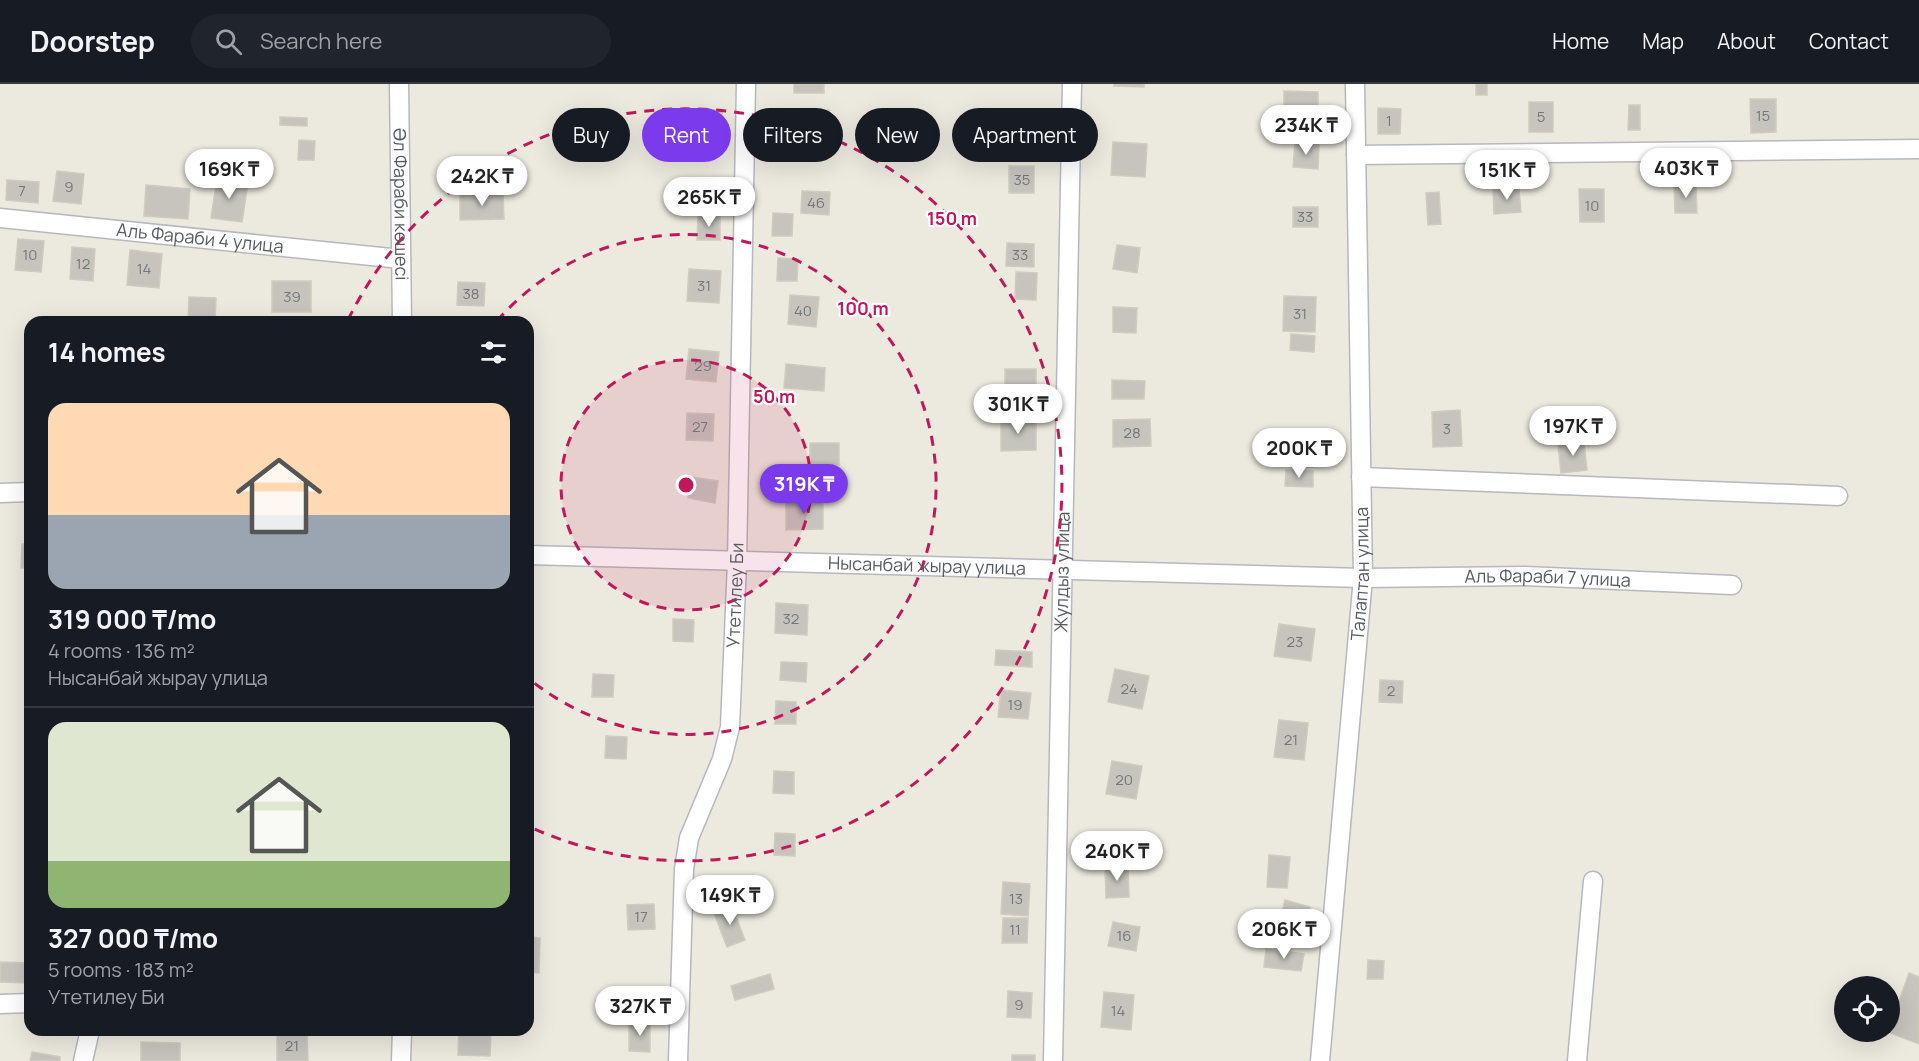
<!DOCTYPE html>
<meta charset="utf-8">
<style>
body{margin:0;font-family:Manrope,sans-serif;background:#20242c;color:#f1f3f6;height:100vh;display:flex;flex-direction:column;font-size:22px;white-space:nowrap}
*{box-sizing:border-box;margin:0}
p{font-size:20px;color:#9ea1a6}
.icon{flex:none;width:33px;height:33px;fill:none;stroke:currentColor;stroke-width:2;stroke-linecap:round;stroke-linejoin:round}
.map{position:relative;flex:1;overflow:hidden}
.drawer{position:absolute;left:24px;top:232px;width:510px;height:720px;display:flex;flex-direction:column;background:#171b24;border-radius:18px;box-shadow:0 6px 24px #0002}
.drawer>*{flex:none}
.hud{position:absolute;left:552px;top:24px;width:570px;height:54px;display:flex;gap:12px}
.tools{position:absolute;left:1834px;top:892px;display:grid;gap:12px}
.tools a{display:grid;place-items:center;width:66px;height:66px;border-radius:50%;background:#171b24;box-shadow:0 6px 24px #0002;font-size:30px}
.price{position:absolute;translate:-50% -51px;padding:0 14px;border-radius:21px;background:#fff;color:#222;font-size:20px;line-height:39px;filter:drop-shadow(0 2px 3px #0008)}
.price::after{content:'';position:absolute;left:50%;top:36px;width:18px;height:14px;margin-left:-9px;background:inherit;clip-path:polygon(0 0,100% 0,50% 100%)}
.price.current{background:#7c3aed;color:#fff}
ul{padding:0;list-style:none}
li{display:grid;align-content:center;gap:12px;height:318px;padding:0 24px}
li+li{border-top:2px solid #363941}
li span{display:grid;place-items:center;height:186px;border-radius:18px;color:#555}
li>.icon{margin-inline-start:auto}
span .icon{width:108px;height:108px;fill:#fffc;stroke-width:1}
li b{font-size:26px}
h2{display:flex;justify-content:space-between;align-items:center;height:72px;padding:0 24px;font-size:26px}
.pill{padding:0 21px;border-radius:27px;background:#171b24;box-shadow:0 6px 24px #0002;font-size:21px;line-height:54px}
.pill.current{background:#7c3aed;color:#fff}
header{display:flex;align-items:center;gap:36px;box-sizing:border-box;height:84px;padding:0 30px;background:#171b24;border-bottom:2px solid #363941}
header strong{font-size:28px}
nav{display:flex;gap:33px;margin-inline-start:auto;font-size:21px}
.search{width:420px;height:54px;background:#20242c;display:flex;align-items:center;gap:15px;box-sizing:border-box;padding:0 21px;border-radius:33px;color:#9ea1a6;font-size:22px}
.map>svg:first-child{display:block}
.building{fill:#c6c4bd;stroke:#d0cbbe;stroke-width:1.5}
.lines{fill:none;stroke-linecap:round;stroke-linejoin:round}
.minor-casing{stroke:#b5b8bd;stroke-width:21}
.minor{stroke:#fff;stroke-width:18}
.ring{fill:none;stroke:#c2185b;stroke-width:3;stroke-dasharray:10 8}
.labels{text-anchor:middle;stroke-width:4.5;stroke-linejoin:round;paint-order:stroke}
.number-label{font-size:15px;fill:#747678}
.street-label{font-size:18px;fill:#585c61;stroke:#fff}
.centre{fill:#c2185b;stroke:#fff;stroke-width:3}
.ring-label{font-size:18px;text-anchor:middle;font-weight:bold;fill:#c2185b;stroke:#fff;stroke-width:4.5;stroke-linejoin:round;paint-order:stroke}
</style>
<header>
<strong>Doorstep</strong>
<div class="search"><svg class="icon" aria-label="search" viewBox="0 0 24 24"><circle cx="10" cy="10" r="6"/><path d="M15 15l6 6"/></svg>Search here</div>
<nav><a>Home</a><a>Map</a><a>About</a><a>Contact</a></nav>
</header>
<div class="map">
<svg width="1919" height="977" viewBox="0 0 1919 977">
<rect width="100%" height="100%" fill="#ece9df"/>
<!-- building -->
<g class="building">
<rect x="794" y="0" width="30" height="9"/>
<path d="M1114,0h30v3l-30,-1z"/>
<rect x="1476" y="0" width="11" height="11"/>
<path d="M1284,7l34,1v30h-34z"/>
<path d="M1750,15h26v33l-25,1z"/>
<rect x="1529" y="18" width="24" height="30"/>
<path d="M1629,21h11v25h-12z"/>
<path d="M1378,24l23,1 -1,25h-22z"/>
<rect x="692" y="26" width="30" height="35"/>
<path d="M829,26l3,24 -32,3 -3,-23z"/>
<path d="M1006,31l29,1 -1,32 -30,-1z"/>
<path d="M280,33l27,1v8l-27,-1z"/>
<path d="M299,56l16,1 -1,19h-16z"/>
<path d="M1113,58l34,2 -2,33 -34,-2z"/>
<path d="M1295,59l24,2 -1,24 -25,-2z"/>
<rect x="1009" y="82" width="25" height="27"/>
<path d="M57,87l27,3 -3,30 -28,-3z"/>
<path d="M217,94l31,5 -6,39 -31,-4z"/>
<path d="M7,96l32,2 -1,21 -32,-3z"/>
<path d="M146,101l44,4 -2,30 -44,-3z"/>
<path d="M1696,101l1,28h-22l-1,-27z"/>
<path d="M1519,105l2,23 -27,2 -1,-24z"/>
<path d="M1579,105h25v33h-24z"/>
<path d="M802,107l28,1 -1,23 -28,-2z"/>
<path d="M1439,108l2,32 -13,1 -2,-32z"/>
<path d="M503,109l1,26 -44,1v-26z"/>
<rect x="1293" y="123" width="25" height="20"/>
<path d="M773,129l20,1 -1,22h-20z"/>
<path d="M698,132l22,1v23h-23z"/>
<path d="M18,155l26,2 -3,31 -26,-2z"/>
<path d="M1007,159l27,1v23l-28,-1z"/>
<path d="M1117,161l23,3 -3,25 -24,-4z"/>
<path d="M72,163l23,2 -2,32 -23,-2z"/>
<path d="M130,166l32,4 -3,34 -32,-3z"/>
<path d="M778,174l20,1 -1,22h-20z"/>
<path d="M689,185l32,2 -2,32 -32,-2z"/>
<path d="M1016,188l21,1 -1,27 -21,-1z"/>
<rect x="272" y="197" width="39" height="31"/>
<path d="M458,198l27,1 -1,23 -27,-1z"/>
<path d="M790,211l29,2 -3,30 -28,-3z"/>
<path d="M1284,212l32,1 -1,35 -32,-1z"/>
<path d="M189,213l27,1 -1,24h-27z"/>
<path d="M1113,223l24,1 -1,25 -23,-1z"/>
<path d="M1291,250l24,2 -1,16 -24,-2z"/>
<path d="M689,265l30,3 -3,30 -30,-3z"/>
<path d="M786,280l39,4 -1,23 -40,-3z"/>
<rect x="1005" y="285" width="31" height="24"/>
<path d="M1112,296l33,1 -1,18h-32z"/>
<path d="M1460,326l2,36 -29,1 -1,-35z"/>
<path d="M687,329l27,1 -1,27 -27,-1z"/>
<path d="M1001,335h35v31l-35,1z"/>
<path d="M1150,335l1,27 -38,1v-27z"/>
<path d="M1584,358l3,28 -26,3 -3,-28z"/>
<path d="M810,359h29v22l-29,-1z"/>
<path d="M1282,366l32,1 -1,16 -32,-2z"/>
<path d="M1286,386l27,1v16l-28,-1z"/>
<path d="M691,393l27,4 -3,22 -27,-5z"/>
<path d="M786,416h37v29l-37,1z"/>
<path d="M22,460l8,1v23h-9z"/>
<path d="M776,519l32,2 -1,30 -32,-2z"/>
<path d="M673,535l21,1 -1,22 -20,-1z"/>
<path d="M1279,540l36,5 -4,32 -37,-5z"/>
<path d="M996,566l36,2v15l-37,-2z"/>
<path d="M781,578l26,1 -1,19 -26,-2z"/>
<path d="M1115,585l34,7 -7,33 -34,-7z"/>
<path d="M593,590l21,1 -1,22h-21z"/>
<path d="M1380,596l23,1 -1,22 -23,-1z"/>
<path d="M1001,606l30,3 -3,26 -30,-2z"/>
<path d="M776,617l20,1v22h-21z"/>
<path d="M1279,636l29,3 -4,37 -30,-3z"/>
<path d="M606,652l21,1 -1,22 -21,-1z"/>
<path d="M1112,677l30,5 -6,33 -30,-5z"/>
<path d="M774,687l20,1v22l-21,-1z"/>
<path d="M775,749l20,1v22l-21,-1z"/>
<path d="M1269,771l21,2 -3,31 -20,-1z"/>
<path d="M1128,781l1,32 -23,1 -1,-32z"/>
<path d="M747,796l1,16 -22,1 -1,-15z"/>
<path d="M1003,798l27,2 -2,32 -27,-2z"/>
<path d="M1285,816l25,7 -6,20 -24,-7z"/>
<path d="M654,820l1,25 -27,1 -1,-25z"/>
<path d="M732,822l13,34 -18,7 -13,-34z"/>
<path d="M1003,834h25l-1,25h-25z"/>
<path d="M1113,838l27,5 -4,24 -28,-5z"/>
<path d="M528,853l12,1 -1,35 -11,-1z"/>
<path d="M1266,865l38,5 -3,17 -37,-4z"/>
<path d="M1368,876l16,1 -1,18h-16z"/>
<path d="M0,878l30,1v20l-30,-1z"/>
<path d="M1909,889l10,4v67l-31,-12z"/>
<path d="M770,890l4,15 -39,11 -4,-14z"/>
<path d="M1008,907l24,2 -1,25 -24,-1z"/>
<path d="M1104,908l30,3 -3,35 -30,-3z"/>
<path d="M629,938h21v30l-21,-1z"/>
<path d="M459,946h32l-1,26 -32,-1z"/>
<path d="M307,947l1,30h-31v-29z"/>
<path d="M141,958l39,1v18h-39z"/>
<path d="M32,968l28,5v4h-30z"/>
<rect x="1012" y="971" width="23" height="6"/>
</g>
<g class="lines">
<defs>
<g id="minor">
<path id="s1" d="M399,0l3,238"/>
<path d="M1356,71l563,-6"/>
<path id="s2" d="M0,134l401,41"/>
<path d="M1361,393l477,19"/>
<path d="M0,409l30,-1"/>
<path id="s3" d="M528,471l835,23 162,-2 207,9"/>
<path d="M0,920l30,-1"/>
<path d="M83,977l7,-31"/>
<path d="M401,977l1,-31"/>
<path id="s4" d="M678,977l6,-192 5,-31 33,-79 8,-32 7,-165 9,-478"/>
<path id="s5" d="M1053,977l19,-977"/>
<path id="s6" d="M1320,977l43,-483 -8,-494"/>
<path d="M1577,977l16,-180"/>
</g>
</defs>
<!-- minor casing -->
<use href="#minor" class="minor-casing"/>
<!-- minor -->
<use href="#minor" class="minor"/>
</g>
<!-- distance rings -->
<circle cx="686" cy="401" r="125" fill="#c2185b" fill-opacity=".12"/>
<g class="ring">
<circle cx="686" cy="401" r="125"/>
<path d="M497 237A250 250 0 1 1 529 595"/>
<path d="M348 236A376 376 0 1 1 530 743"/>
</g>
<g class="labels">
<!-- number labels -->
<g class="number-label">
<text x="1763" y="37">15</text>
<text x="1541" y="38">5</text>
<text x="1389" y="42">1</text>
<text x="1022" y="101">35</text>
<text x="69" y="108">9</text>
<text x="22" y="112">7</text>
<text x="816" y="124">46</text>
<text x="1592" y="127">10</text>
<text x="1305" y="138">33</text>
<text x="30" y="176">10</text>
<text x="1020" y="176">33</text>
<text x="83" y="185">12</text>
<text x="144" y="190">14</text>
<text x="704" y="207">31</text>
<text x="471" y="215">38</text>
<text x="292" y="218">39</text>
<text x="803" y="232">40</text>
<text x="1300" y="235">31</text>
<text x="703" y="287">29</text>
<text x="700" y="348">27</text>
<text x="1447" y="350">3</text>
<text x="1132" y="354">28</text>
<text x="791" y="540">32</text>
<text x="1295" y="563">23</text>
<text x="1129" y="610">24</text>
<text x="1391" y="612">2</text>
<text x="1015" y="626">19</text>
<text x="1291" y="661">21</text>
<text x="1124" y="701">20</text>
<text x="1016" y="820">13</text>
<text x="641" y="838">17</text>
<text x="1015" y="851">11</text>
<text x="1124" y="857">16</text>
<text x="1019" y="926">9</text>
<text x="1118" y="932">14</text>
<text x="292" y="967">21</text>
</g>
<!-- street labels -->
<g class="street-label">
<text dy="6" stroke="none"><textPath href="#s1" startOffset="120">Әл Фараби көшесі</textPath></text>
<text dy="6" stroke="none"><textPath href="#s2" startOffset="201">Аль Фараби 4 улица</textPath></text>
<text dy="6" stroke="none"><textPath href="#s3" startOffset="399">Нысанбай жырау улица</textPath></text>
<text dy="6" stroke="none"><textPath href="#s5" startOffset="489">Жулдыз улица</textPath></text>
<text dy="6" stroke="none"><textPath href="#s6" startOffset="489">Талаптан улица</textPath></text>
<text dy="6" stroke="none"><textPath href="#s3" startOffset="1020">Аль Фараби 7 улица</textPath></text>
<text dy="6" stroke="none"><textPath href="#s4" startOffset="474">Утетилеу Би</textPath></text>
</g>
</g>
<circle cx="686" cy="401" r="9" class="centre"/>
<g class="ring-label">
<text x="952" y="141">150 m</text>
<text x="863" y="231">100 m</text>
<text x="774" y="319">50 m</text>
</g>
</svg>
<div class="tools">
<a><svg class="icon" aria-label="locate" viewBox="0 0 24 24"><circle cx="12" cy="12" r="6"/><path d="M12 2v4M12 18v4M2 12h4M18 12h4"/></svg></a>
</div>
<b class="price" style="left:1306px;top:72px">234K ₸</b>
<b class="price" style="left:1686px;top:115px">403K ₸</b>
<b class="price" style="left:229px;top:116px">169K ₸</b>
<b class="price" style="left:1507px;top:117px">151K ₸</b>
<b class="price" style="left:482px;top:123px">242K ₸</b>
<b class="price" style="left:709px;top:144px">265K ₸</b>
<b class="price" style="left:1018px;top:351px">301K ₸</b>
<b class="price" style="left:1573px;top:373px">197K ₸</b>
<b class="price" style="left:1299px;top:395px">200K ₸</b>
<b class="price current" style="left:804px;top:431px">319K ₸</b>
<b class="price" style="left:1117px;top:798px">240K ₸</b>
<b class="price" style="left:730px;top:842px">149K ₸</b>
<b class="price" style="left:1284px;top:876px">206K ₸</b>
<b class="price" style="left:640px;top:953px">327K ₸</b>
<div class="hud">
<a class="pill">Buy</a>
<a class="pill current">Rent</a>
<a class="pill">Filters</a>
<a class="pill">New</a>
<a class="pill">Apartment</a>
</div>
<section class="drawer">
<h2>14 homes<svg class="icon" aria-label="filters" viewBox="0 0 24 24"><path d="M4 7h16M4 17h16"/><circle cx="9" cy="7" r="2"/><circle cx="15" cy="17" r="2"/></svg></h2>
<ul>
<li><span style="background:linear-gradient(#ffd9b3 60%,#9aa5b1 0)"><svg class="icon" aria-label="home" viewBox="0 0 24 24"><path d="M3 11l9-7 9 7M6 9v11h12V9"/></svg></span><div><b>319 000 ₸/mo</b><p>4 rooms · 136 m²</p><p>Нысанбай жырау улица</p></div></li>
<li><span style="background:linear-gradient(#dfe7d0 75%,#8fb573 0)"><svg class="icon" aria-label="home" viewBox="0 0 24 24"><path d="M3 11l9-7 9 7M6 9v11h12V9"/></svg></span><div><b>327 000 ₸/mo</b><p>5 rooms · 183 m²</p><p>Утетилеу Би</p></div></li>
</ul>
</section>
</div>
